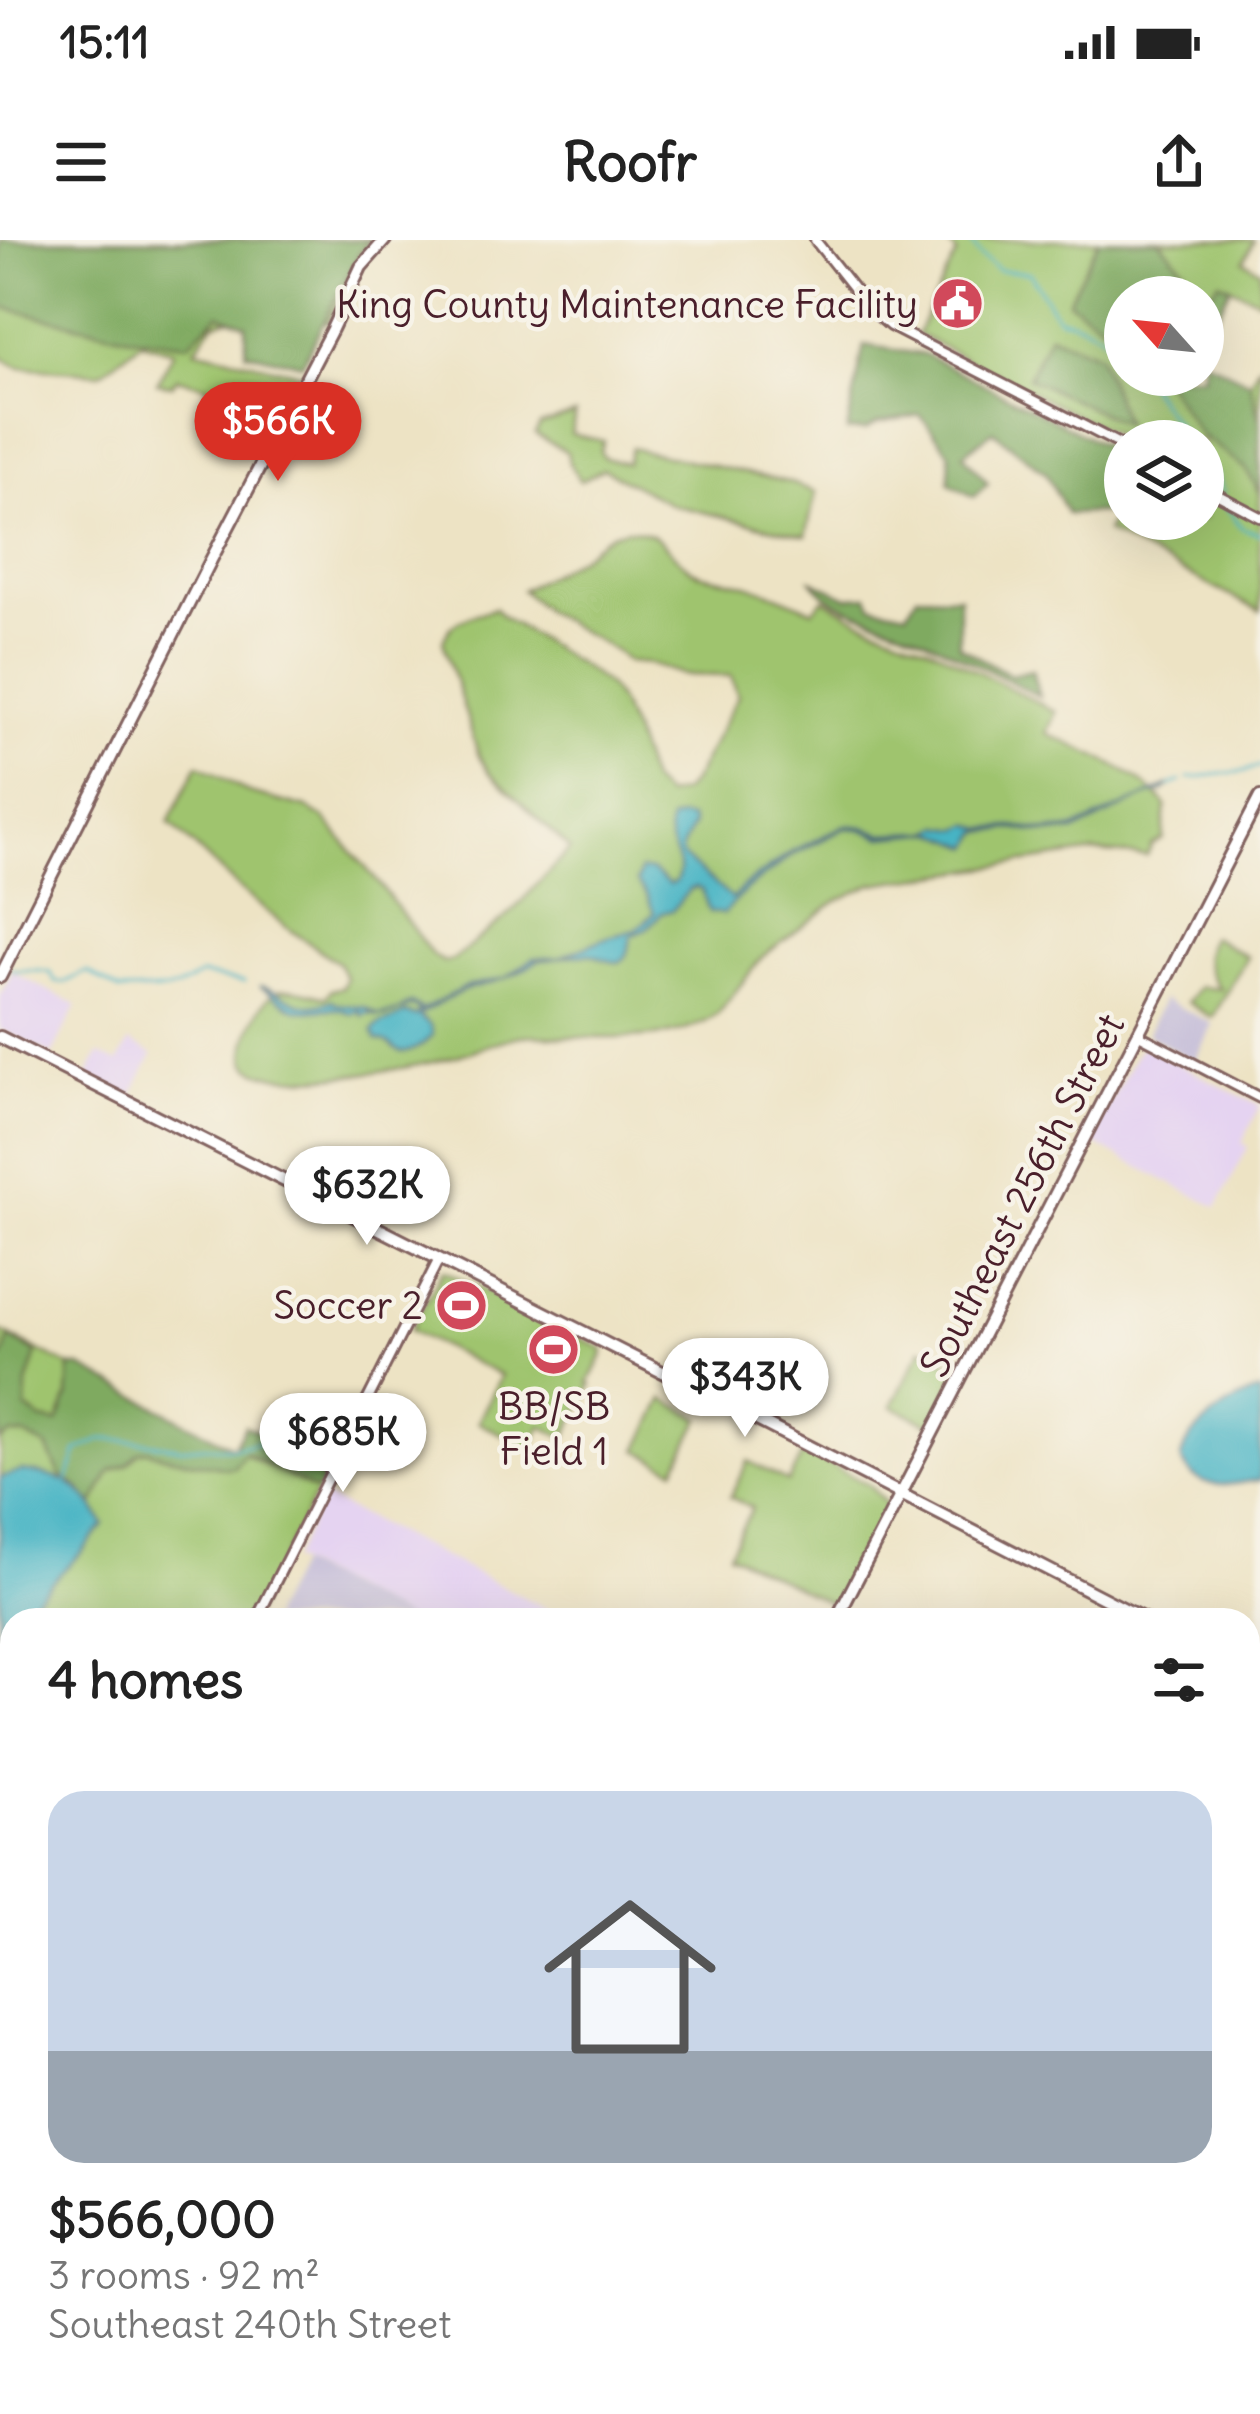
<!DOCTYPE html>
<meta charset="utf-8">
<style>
body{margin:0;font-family:Delius,sans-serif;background:#f6f6f6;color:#222;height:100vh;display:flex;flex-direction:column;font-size:45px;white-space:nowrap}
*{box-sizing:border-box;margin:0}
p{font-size:39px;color:#767676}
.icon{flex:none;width:66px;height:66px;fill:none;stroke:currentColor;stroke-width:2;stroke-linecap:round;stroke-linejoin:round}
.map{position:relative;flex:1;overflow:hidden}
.details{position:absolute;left:0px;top:1368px;width:1260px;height:807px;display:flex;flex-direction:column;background:#fff;border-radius:36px 36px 0 0;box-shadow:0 12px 48px #0002}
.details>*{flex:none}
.needle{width:78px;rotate:297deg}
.fabs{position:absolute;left:1104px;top:36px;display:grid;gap:24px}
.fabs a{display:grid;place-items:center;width:120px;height:120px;border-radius:50%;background:#fff;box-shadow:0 12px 48px #0002;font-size:60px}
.price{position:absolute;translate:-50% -102px;padding:0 27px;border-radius:42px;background:#fff;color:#222;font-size:39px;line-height:78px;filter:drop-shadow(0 3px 6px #0008)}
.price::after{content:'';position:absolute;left:50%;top:72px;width:36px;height:27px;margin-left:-18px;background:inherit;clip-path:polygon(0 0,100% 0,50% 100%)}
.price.active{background:#d93025;color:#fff}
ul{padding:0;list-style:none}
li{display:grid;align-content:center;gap:24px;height:636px;padding:0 48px}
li+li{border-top:3px solid #e0e0e0}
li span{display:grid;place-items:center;height:372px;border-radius:36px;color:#555}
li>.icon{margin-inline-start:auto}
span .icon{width:216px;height:216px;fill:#fffc;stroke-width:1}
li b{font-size:51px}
h2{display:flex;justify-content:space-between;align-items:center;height:144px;padding:0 48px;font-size:51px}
.status{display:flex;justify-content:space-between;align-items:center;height:84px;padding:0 60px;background:#fff;direction:ltr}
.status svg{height:33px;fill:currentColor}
header{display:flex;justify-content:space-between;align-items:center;height:156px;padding:0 48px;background:#fff;font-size:54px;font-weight:700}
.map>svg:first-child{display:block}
.built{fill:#e5d3f1}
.industrial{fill:#c7c0d9}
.green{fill:#9fc46e;stroke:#74724c;stroke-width:3}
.forest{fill:#7faa61;stroke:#646446;stroke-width:3}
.water{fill:#47b4c4;stroke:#486a78;stroke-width:3}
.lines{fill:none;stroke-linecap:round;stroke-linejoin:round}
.stream{stroke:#47b4c4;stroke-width:3}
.minor-casing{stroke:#836461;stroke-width:14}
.major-casing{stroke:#836461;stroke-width:16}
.minor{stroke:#fff;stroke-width:8}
.major{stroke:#fff;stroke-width:10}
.labels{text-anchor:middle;stroke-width:9;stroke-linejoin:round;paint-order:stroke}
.poi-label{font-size:39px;fill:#4a1f2b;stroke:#f7f3e8;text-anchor:end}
.street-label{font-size:39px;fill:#4a1f2b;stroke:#f7f3e8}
</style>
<div class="status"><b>15:11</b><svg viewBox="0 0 49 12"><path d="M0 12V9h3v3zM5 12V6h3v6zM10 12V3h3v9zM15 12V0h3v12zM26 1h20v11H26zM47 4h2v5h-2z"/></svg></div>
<header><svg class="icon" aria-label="menu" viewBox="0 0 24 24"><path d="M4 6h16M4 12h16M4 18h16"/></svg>Roofr<svg class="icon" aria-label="share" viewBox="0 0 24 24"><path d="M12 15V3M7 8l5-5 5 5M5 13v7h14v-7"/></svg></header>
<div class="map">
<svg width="1260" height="2174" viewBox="0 0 1260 2174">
<rect width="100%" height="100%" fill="#f7f3e8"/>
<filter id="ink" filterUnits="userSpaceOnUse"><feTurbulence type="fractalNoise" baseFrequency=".00833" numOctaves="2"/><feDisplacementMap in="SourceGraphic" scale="24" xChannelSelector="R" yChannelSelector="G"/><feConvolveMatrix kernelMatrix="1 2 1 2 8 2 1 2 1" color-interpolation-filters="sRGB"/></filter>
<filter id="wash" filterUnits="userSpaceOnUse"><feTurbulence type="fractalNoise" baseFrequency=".004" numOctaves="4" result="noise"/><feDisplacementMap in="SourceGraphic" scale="48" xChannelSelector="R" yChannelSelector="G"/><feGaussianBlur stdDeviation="2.7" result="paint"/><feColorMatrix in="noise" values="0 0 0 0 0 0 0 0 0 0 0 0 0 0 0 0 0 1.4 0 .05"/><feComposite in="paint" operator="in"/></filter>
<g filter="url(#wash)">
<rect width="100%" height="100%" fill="#ede3c4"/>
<!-- built -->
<g class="built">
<path d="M12,732l65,33 -25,50 -52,-26v-33z"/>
<path d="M129,802l24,12 -23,45 -43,-22 12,-23 19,9z"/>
<path d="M1140,807l8,1 112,58 -18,37 6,4 -31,60 -128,-66z"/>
<path d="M324,1257l227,114 -4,9h-138l-117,-60z"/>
</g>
<!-- industrial -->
<g class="industrial">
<path d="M1163,759l50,25 -19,38 -47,-28z"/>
<path d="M298,1324l111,56h-140z"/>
</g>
<!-- green -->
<g class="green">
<path d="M0,0h376l-9,7 -39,76 -63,-32 -31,26 -20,6 -19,26 109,25 -23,45 -75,-20 2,-13 -31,-8 -6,7 -14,-2 17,-32 -33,-9 -40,31 -82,-6 -19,-10z"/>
<path d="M944,0h310l-10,21 16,9v30l-29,-13 -28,56v-46h-78v78h62l49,33 24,-45v248l-154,-79 19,-37v24h78v-78h-75l-211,-107 40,-81z"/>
<path d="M575,174l-4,20 33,7 -4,10 4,7 23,5 4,-15 157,34 28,10 -10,44 -133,-31 -70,-36 -23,12 -11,-18 -2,-11 -32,-18 5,-9z"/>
<path d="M626,289c38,2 36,19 62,38 16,12 36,11 54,16 25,7 48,17 71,27l11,-11 36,21 73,28 123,64 -9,21c37,19 94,38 119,73l-3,33 -11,6 -5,11 -52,-4 -222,32 -38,18 -73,55 -43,56c-40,31 -104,25 -152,24 -15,0 -31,-3 -46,-1 -24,4 -47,16 -71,22 -38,10 -169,33 -200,9 -16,-12 12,-74 30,-77 13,-3 32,4 46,7l5,-7 12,-3 3,-9 -8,-15 -52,-36 -44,-36 -73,-69 29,-58 51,29 58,15 17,10 57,68 52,70 11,6 9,-2 57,-46 60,-65 -81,-77 -10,-16 -36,-114c5,-23 32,-27 52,-34l7,8 90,57 17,14 10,15 14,31 17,49 15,14 18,-4 10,-11 45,-85 -7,-20 -47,-1 -33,-11 -24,-2 -10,-10 -72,-41 -23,-21 56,-32 33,-25z"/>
<path d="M1211,696l36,21 -34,60h-2l-24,-15 12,-15 22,2c-16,-16 -20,-32 -10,-53z"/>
<path d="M443,1030l160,79 1,4 -15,30 3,2 -27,53 -23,-12 -12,23 -52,-27 23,-46 -91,-46z"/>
<path d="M0,1091l317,160 -66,129h-239v297l-12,-6z"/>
<path d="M922,1108l38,21 -29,56 -39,-19z"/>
<path d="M664,1159l37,19 -26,51 -37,-19z"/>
<path d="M804,1211l65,34 19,21 -51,101 -108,-54 23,-45 -22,-11 18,-36 40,21z"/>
</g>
<!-- forest -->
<g class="forest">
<path d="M0,0h370l-10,11 -58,113 -56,-12v-28l-27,-10 -31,30 -57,-7 -131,-30z"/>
<path d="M1099,0h60l50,56 10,-15 12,5 -28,57v-46h-78v43l-57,-39z"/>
<path d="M1049,94l50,21 26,69 -97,-46z"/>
<path d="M864,105l62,10 199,101v56l-58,2 -21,-41 -53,-42 -30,23 25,29 -14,14 -25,-14 1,-30 -30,-38 -43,8 -11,7 -19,1z"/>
<path d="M1203,119l47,23 10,40v71l-15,-25 -46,-34 -38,-59h42z"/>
<path d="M812,340l36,17 20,-1 4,9 35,7 10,-17 42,1v50l52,29 21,-5 7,26c-40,-20 -79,-41 -119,-60 -32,-16 -88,-24 -108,-56z"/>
<path d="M9,1098l28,15 -10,31 -1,25 16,11 16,3 10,-26 2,-30h11l152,80 12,-21c28,14 43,13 70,-4l27,16 -25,53 -72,-38 -11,14 -7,1 -64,-12 -16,-6 -9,2 -10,12 -17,7 -19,35 -13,-18 -19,-13 -13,-28 -23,-12h-14l-10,6v-82l5,-5z"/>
<path d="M1260,2032v142h-36l6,-11h18v-124z"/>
</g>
<!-- water -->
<g class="water">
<path d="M1170,545l-6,6 -18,5 -72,36 -27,1 -35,-4 -32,3 -8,15 -37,-15 -53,5 -21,-8 -15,-1 -52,26 -47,35 -24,25 -14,-2 -7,-22 -6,-3 -7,3 -16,20 -11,3 -17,17 -14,6c-2,9 -1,23 -13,26 -9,1 -21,-7 -30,-8 -19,0 -32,7 -50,6 -28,21 -42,20 -73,30 -14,5 -30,17 -44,24l-1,3 11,9 2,9c-5,6 -23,20 -32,17 -10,-4 -7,-10 -24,-12l-4,-9c6,-12 22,-8 31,-18l12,3 4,-5 -6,-5c-20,3 -23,15 -46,7l-6,3 -3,-6 -7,4c-22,-12 -42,2 -59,-6 -11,-6 -22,-16 -34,-22 30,4 35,30 74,14l3,4 28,3 15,8 17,-3 15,-9 12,7 44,-24 39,-8 28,-20h24l50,-21 28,-7 18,-17 -7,-17 -10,-14 3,-12 12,1 17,13 7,-2c12,-24 -14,-34 -6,-61l12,-4 8,2 3,6 -12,25 1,6 50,43 12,-13 49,-35 53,-26 17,2 20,7 47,-2 11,-6 19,3 11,-5 13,5 28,-2 35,4 27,-2z"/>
<path d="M1256,1152h4v88c-33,4 -62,15 -79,-21 3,-27 51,-59 75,-67z"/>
<path d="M21,1231c44,5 62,14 83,54l-22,27 -82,81v-155z"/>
</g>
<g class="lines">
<!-- stream -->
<g class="stream">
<path d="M968,0l13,16 17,14 32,3 27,44c26,5 51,18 68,37"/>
<path d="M1141,135l46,66"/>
<path d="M1203,219l11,13 9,21"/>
<path d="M1224,263l18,25 18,6"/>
<path d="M1189,538l57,-7 14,-5"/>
<path d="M1170,546l11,-5"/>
<path d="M12,730c14,3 24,-2 39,3l4,9c15,3 20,-8 33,-10l32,19 47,-1 10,-2 24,-13 43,7"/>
<path d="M67,1242l10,-31 26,-12 42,3 37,6 22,-2 29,2 24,-5 55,4 10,4"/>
<path d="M0,1509l12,1"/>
<path d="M1248,1707l12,-5"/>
</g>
</g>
</g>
<g filter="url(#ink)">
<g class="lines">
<defs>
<g id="minor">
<path d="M815,0l54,68 21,18 235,121"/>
<path d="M1203,247l57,30"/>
<path d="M1139,795l121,63"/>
<path d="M256,1380l183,-361"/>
<path d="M0,1671l12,6"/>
<path d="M0,1880l12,-23"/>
</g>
<g id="major">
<path d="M0,737l211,-417 121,-231 29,-62 24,-27"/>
<path d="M0,797l761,385 385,198"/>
<path d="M836,1380l424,-823"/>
<path d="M1248,1431l12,7"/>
<path d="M0,1962l12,6"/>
<path d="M1248,2029l12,-9"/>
<path d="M397,2163l21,11"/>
<path d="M437,2174l5,-11"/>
<path d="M1041,2174l15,-11"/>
</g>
</defs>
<!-- minor casing -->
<use href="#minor" class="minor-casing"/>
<!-- major casing -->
<use href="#major" class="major-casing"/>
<!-- minor -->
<use href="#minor" class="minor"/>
<!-- major -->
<use href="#major" class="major"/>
</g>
</g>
<!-- icons -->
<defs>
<symbol id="civic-disc" viewBox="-11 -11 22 22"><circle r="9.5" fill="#d1495b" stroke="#f7f3e8"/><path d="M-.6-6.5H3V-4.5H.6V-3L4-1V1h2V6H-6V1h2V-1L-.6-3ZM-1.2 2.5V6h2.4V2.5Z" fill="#fff"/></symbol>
<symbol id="stadium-disc" viewBox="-11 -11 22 22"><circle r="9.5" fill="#d1495b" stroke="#f7f3e8"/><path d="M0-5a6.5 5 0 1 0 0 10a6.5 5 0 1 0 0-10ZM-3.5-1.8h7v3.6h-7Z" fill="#fff"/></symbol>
</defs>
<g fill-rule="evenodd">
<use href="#civic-disc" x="928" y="34" width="59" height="59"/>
<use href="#stadium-disc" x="432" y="1036" width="59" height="59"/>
<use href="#stadium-disc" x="524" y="1080" width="59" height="59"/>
</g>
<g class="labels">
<!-- poi labels -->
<g class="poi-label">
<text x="918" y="78">King County Maintenance Facility</text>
<text x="423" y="1079">Soccer 2</text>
<text x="554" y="1180" text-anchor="middle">BB/SB<tspan x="554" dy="45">Field 1</tspan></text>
</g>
<!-- street labels -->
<g class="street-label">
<text transform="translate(1022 955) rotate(-63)" y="14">Southeast 256th Street</text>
</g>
</g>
</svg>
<div class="fabs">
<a><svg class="needle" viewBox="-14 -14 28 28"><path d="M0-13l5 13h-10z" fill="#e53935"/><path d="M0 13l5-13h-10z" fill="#767676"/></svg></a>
<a><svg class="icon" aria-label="layers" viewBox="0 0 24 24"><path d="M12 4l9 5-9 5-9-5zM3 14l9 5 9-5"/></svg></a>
</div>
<b class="price active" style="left:278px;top:244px">$566K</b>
<b class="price" style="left:367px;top:1008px">$632K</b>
<b class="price" style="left:745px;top:1200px">$343K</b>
<b class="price" style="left:343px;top:1255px">$685K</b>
<section class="details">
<h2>4 homes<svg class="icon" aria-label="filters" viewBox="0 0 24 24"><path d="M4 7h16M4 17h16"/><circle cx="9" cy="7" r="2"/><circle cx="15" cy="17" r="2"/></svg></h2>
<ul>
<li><span style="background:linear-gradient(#c9d6e8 70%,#9aa5b1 0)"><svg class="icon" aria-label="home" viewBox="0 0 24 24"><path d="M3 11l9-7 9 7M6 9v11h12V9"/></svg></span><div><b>$566,000</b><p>3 rooms · 92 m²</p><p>Southeast 240th Street</p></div></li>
</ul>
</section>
</div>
